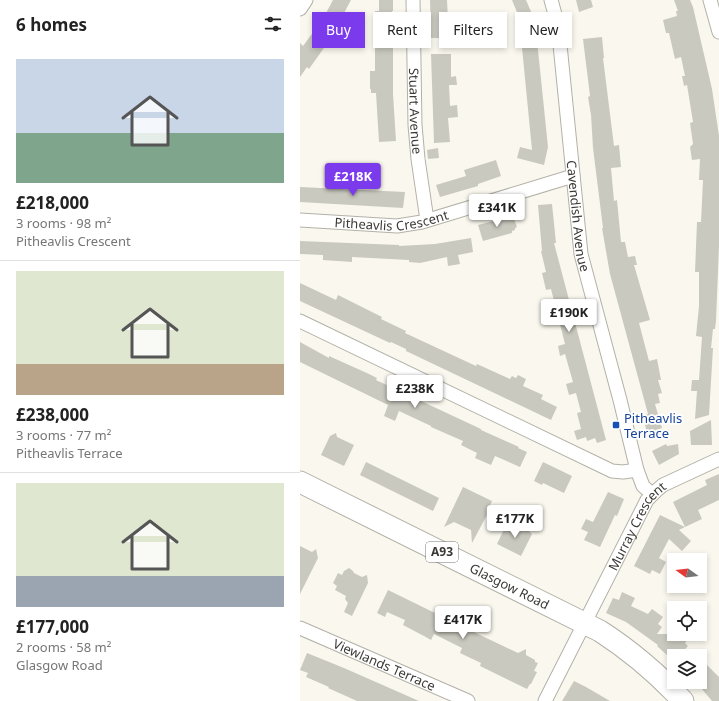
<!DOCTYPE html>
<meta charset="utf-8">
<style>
body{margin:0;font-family:"Noto Sans",sans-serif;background:#f2f2f2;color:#222;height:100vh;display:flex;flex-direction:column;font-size:15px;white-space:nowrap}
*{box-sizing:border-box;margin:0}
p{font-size:13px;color:#767676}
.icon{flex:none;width:22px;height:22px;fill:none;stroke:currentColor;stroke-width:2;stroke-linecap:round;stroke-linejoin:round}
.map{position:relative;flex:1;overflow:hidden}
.drawer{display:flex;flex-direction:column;background:#fff;width:300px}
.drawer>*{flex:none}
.hud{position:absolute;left:12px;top:12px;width:347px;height:36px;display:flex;gap:8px}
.needle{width:26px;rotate:285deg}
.fabs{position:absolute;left:367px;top:553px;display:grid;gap:8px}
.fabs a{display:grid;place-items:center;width:40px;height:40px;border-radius:0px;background:#fff;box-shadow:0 2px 6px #0003;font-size:20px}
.price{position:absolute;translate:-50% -34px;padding:0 9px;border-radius:4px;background:#fff;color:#222;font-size:13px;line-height:26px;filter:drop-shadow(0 1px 2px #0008)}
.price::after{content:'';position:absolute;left:50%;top:24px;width:12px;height:9px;margin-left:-6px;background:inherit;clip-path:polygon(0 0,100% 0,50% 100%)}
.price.active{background:#7c3aed;color:#fff}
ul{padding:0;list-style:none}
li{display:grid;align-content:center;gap:8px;height:212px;padding:0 16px}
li+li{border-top:1px solid #e0e0e0}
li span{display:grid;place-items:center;height:124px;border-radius:0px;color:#555}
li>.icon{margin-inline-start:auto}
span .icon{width:72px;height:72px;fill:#fffc;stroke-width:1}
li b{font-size:17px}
h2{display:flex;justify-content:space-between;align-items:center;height:48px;padding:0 16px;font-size:17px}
.chip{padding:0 14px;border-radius:0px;background:#fff;box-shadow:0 2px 6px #0003;font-size:14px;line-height:36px}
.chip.active{background:#7c3aed;color:#fff}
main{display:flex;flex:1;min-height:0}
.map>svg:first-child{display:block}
.building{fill:#cac9bf}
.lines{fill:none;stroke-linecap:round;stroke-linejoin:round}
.minor-casing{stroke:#b3b1a7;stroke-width:15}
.primary-casing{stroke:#b3b1a7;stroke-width:23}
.minor{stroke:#fff;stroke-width:13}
.primary{stroke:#fff;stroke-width:21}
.transit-dot{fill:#1a4fb4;stroke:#fff;stroke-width:1.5}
.labels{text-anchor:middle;stroke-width:3.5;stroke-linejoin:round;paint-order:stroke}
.shield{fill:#fff;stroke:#757472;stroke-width:1}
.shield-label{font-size:12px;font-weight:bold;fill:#3a3935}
.street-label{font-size:13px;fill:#3a3935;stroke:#fff}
.transit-label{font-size:13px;fill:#164399;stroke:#fff;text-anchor:start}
</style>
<main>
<section class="drawer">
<h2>6 homes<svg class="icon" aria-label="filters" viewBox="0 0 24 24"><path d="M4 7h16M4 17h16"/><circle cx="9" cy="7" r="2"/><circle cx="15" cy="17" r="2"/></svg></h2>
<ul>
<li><span style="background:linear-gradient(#c9d6e8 60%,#7fa58c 0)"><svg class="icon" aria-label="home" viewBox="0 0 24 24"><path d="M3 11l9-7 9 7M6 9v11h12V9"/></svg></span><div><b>£218,000</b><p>3 rooms · 98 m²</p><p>Pitheavlis Crescent</p></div></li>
<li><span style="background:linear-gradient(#dfe7d0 75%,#b9a48a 0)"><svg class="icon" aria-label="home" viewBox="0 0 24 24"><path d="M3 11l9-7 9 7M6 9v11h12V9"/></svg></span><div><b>£238,000</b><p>3 rooms · 77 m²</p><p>Pitheavlis Terrace</p></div></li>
<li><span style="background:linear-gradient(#dfe7d0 75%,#9aa5b1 0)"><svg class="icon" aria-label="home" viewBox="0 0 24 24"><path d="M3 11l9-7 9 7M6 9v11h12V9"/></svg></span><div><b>£177,000</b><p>2 rooms · 58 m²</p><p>Glasgow Road</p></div></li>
</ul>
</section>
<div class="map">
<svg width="419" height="701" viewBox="0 0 419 701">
<rect width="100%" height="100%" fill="#faf8ee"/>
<!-- building -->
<g class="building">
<path d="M33,0h18l-16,30 1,1 -27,38 -2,-2 -7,10v-34l3,3 14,-19 1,1z"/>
<path d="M79,0h14v11h-1v18h1v65l3,47 -17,1 -3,-49h-5v-4h-1v-18h5v-60h4z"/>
<path d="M130,0h17l2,38h-18z"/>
<path d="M212,0h14l9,21 13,126 -4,18 -27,-7 3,-11 12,3 -13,-133z"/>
<path d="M276,0h15l2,7 -14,5z"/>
<path d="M374,0h16l3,7 19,82 7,47v110l-3,75 -1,8h-2l-2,19h2l-4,67 -14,4 2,-28h-6l1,-11h7l3,-43 -6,-1 3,-30v-34h-4l2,-50h4l2,-42h-4l1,-21 -8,1 -2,-13 3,-3 -3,-21 3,-1 -6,-37 -3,1 -2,-10h3l-4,-19 -6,2 -6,-26h-3l-3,-13 14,-4 -1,-5h2z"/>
<path d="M302,37l2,21h-1l11,88 5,-1 2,22 -10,1 3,33 3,-1 4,42h4l3,15 7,-1 2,9h-3l16,55 -11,3 10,38 8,-2 4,21h-3l4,13 -4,1 2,9 -5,1 7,24 -15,5 -4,-17 5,-2 -38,-140 -8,-46h1l-10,-80 -2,-33 -3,-18 2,-1 -7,-57z"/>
<path d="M131,54h20v23l5,-1 1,9h-8l1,21 7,-1 1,12 -10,1 2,24 -16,1z"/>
<path d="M138,148l1,10 -11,1 -1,-9z"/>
<path d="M196,160l5,16 -23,8v2l-38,11 -4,-12 30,-9 -2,-6z"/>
<path d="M0,187l105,5 -2,16 -103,-6z"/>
<path d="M252,204l4,39h-2l52,197 -9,3 -2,-5 -8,3 -1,-4 -9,3 -3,-9 7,-2 -4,-16 4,-1 -5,-19 -7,2 -3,-11 7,-2 -8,-28 -5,2 -2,-10 7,-2 -14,-55 -5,1 -4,-17 4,-1 -5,-21h1l-4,-46z"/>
<path d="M213,216l4,11 -2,1v2l-3,1v2l-29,8 -5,-16z"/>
<path d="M171,238l2,14 -15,3 2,9 -12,2 -1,-9 -27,6 -11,-1v-2l-57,-3v5l-29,-2v-5l-23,-1v-13l99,4v1l36,-2z"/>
<path d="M0,283l36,17 2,-5 44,22 -1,2 25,12 -1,2 71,33 1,-2 33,15 2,-3 4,2 2,-3 8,4 -3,7 20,9 -2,4 16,8 -6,13 -145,-69v-2l-15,-7 -1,1 -90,-42z"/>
<path d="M0,342l29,16v-2l40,18 8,4 -1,2 105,49v1l38,17 -1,1 9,4 -7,15 -25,-11 -4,9 -16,-7 2,-5 -16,-8 2,-4 -32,-14v-1l-32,-15 -4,10 -11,-5 4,-11 -88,-43z"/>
<path d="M411,420l1,25h-21l-1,-14z"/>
<path d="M36,433l1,4 17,8 -10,21 -23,-11 9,-19z"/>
<path d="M366,444l1,2 11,-2 1,10 -20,11 -7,-14z"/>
<path d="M66,462l73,36 -6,13 -73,-36z"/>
<path d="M243,462l29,14 -8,17 -21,-10 -1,2 -8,-4z"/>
<path d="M419,474v26l-21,10 4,9 -17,8 -12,-25 34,-17 -2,-5z"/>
<path d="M163,487l29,14 -5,12h1l-16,30 -1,-13 -17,-8 -10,5z"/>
<path d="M308,492l16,7 -7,17 -2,-1 -15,32 -16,-7 4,-8 -7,-3 5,-10 7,3z"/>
<path d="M360,515l25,12 -6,3 12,11 -9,10 -13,-12 -10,19 7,4 -6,12 -8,-4 -2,4 -16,-8z"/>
<path d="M207,523l7,3h5l10,5 3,3 -11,22 -24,-12z"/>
<path d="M0,546l12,6 4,-3 2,9 -18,36z"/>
<path d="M49,568l4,3 1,2 8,4 5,-2 1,8 -16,33 -8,-4 4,-9 -3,-4 1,-3 -11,-6 2,-4 -4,-3 5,-10 4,2 2,-4z"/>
<path d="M88,590l47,23 5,-3v5l14,7 4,-2 1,5 59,28 8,-4v6l9,5v2l3,1 -4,8 3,1 -6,12h-1l-3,5 -47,-23 1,-3 -21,-10 2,-5 -28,-14 -3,6 -7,-4 -21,-11 2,-5 -18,-8 -2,5 -8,-4z"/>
<path d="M322,592l13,6 -4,8 17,8 4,-5 11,8 -5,7 4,3 -5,7h26l5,5 -3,4 3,3 -9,10h-11l-11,-10 1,-1 -32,-23 -20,-9 7,-15 6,2z"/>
<path d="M7,653l37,15 75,33h-62l-29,-13 1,-1 -23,-10 2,-4 -8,-3z"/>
<path d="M400,658l19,19v24h-7l-16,-19h4z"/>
<path d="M274,681l12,6 24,14h-48z"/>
</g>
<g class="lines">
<defs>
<g id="minor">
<path id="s1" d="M113,0l2,125 3,34 9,61"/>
<path id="s2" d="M251,0l7,25 23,229 39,146 17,70 6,16 9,8"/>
<path d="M410,0l9,32"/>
<path d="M0,9l6,-9"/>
<path id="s3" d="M0,220l97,6 25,-4 151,-46"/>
<path d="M0,321l312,150 11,1 14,-2"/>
<path id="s4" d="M0,628l168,73"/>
<path id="s5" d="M245,701l102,-201 10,-10 6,-5 56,-26"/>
</g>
<g id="primary">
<path id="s6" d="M0,482l300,149c31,20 58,43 83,70"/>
</g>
</defs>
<!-- minor casing -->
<use href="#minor" class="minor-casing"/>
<!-- primary casing -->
<use href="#primary" class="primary-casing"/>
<!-- minor -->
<use href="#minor" class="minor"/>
<!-- primary -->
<use href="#primary" class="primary"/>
</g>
<!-- markers -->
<rect class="transit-dot" x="312" y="421" width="8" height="8" rx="2"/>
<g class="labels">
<!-- shield labels -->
<rect class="shield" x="126" y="542" width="32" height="20" rx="3"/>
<g class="shield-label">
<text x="142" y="556">A93</text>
</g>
<!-- street labels -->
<g class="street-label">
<text dy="5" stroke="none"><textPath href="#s1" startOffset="111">Stuart Avenue</textPath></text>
<text dy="5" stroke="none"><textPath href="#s2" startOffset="218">Cavendish Avenue</textPath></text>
<text dy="5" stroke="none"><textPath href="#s3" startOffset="92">Pitheavlis Crescent</textPath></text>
<text dy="5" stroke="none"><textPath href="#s5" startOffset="198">Murray Crescent</textPath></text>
<text dy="5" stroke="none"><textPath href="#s6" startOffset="234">Glasgow Road</textPath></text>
<text dy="5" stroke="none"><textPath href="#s4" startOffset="92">Viewlands Terrace</textPath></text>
</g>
<!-- transit labels -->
<g class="transit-label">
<text x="324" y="423">Pitheavlis<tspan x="324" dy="15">Terrace</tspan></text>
</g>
</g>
</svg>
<div class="fabs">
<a><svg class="needle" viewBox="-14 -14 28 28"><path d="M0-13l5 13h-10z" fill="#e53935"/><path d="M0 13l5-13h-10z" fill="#767676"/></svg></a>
<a><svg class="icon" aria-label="locate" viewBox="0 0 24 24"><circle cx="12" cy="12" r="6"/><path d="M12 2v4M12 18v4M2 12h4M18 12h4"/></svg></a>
<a><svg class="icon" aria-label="layers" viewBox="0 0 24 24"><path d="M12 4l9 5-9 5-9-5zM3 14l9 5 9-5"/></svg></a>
</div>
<b class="price active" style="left:53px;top:197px">£218K</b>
<b class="price" style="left:197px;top:228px">£341K</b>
<b class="price" style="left:269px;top:333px">£190K</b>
<b class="price" style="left:115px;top:409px">£238K</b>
<b class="price" style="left:215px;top:539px">£177K</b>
<b class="price" style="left:163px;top:640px">£417K</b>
<div class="hud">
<a class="chip active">Buy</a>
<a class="chip">Rent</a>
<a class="chip">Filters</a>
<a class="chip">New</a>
</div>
</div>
</main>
